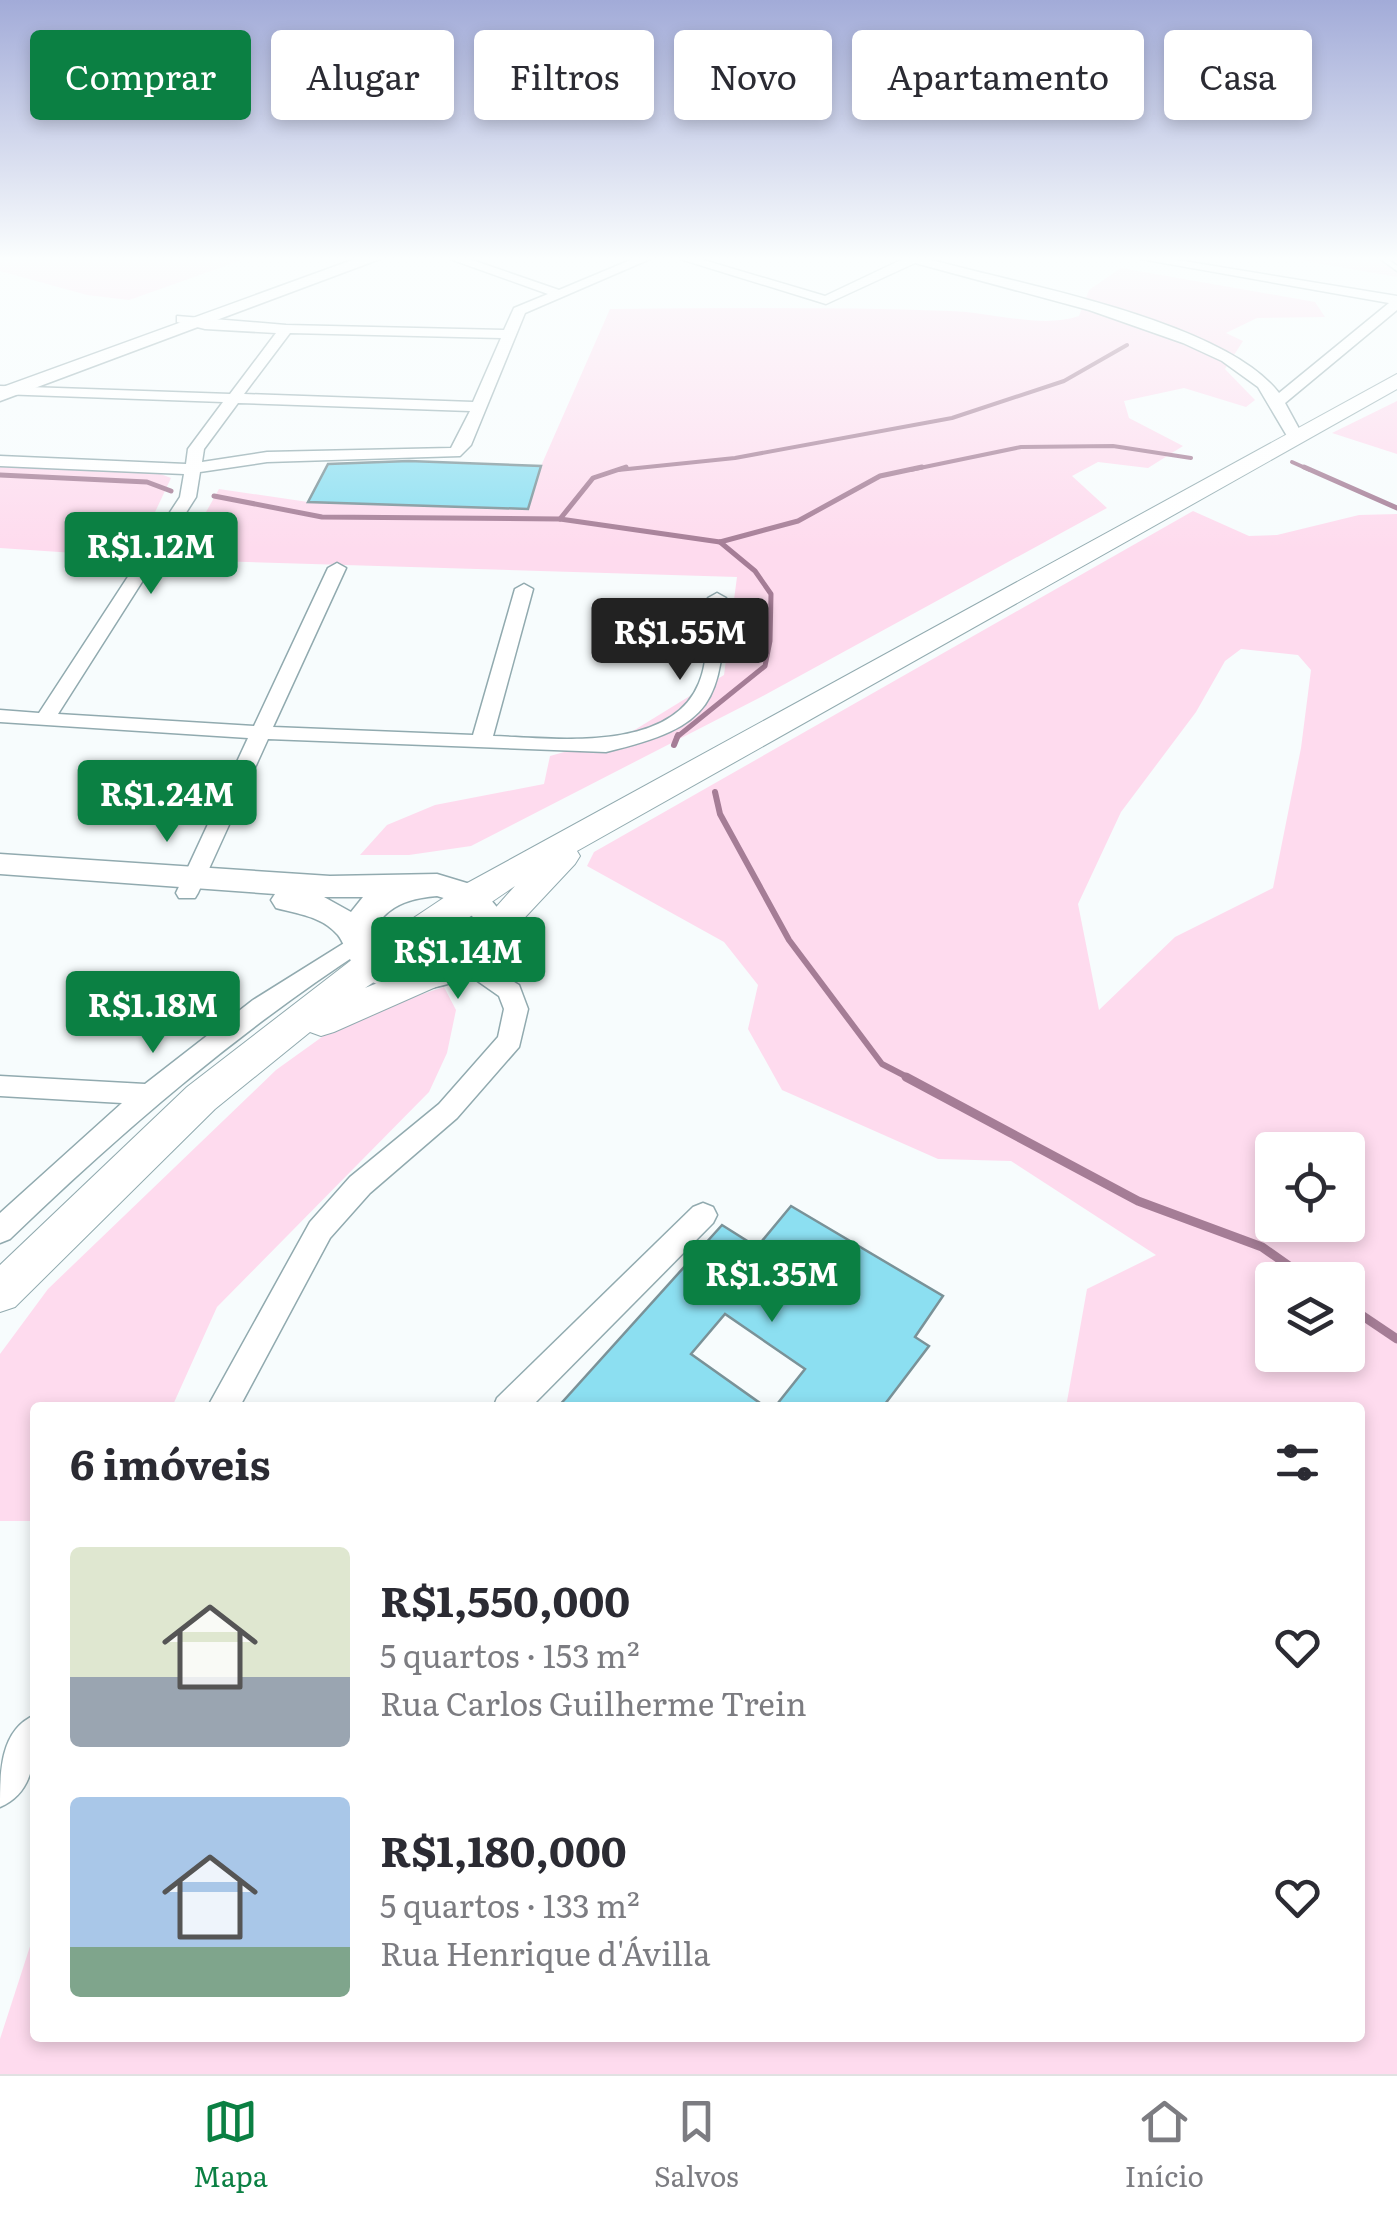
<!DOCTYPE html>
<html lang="pt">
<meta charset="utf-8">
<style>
body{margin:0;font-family:Literata,serif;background:#f7f7f7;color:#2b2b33;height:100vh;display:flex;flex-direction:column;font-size:38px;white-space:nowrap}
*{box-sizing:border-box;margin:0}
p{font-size:32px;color:#7c7c81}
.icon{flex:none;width:55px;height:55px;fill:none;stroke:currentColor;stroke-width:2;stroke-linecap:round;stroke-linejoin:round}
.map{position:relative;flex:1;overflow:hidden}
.side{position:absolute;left:30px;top:1402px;width:1335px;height:640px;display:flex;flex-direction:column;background:#fff;border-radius:10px;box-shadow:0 5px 15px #0003}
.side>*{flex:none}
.top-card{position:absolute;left:30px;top:30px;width:1338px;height:90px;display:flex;gap:20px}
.buttons{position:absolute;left:1255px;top:1132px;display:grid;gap:20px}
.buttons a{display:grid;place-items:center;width:110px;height:110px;border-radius:10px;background:#fff;box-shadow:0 5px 15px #0003;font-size:50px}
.price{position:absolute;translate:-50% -85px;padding:0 22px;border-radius:10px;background:#0b8043;color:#fff;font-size:32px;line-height:65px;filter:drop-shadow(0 2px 5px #0008)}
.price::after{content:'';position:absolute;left:50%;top:60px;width:30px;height:22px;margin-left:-15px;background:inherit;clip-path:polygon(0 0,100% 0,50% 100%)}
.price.active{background:#222;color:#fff}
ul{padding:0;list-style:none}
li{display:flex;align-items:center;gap:30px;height:250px;padding:0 40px}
li span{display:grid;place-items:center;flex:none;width:280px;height:200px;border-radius:10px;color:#555}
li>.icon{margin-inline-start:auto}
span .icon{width:120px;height:120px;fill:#fffc;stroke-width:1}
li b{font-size:42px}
h2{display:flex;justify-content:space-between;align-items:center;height:120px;padding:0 40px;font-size:42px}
.pill{padding:0 35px;border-radius:10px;background:#fff;box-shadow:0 5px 15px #0003;font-size:35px;line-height:90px}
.pill.active{background:#0b8043;color:#fff}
.tab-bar{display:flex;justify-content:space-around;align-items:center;height:140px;border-top:2px solid #e1e1e2;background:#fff;font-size:28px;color:#7c7c81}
.tab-bar a{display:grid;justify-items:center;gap:5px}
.tab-bar .active{color:#0b8043}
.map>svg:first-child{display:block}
.green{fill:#fedbee;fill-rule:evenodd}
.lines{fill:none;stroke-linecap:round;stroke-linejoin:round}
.stream-far3{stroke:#a57d96;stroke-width:4}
.stream-far2{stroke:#a57d96;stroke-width:5}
.stream-far1{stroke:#a57d96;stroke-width:6}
.stream{stroke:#a57d96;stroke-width:9}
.building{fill:#8cdff1;stroke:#7a9298;stroke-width:2.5}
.lane-casing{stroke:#91aaaf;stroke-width:3}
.street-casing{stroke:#91aaaf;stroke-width:3}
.secondary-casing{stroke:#91aaaf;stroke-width:3}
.primary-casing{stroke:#91aaaf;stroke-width:2}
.lane{fill:#fff;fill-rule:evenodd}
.street{fill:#fff;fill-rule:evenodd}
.secondary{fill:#fff;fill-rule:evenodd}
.primary{fill:#fff;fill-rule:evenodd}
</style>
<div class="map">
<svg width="1397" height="2074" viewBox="0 0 1397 2074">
<rect width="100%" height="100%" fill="#f7fcfd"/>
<!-- green -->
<g class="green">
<path d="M0,259h245l-116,41 -42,-5 -87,-24z"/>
<path d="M1294,259h103v18z"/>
<path d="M1121,268l194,34 10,15 -68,1 -31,15 17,8 -18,28 30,31 -9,7 -62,-19 -60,13 5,17 54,28 -35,22 -50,-6 -26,14 35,32 -346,189 -290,149 -62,9h-49l27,-30 48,-20 109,-21 6,-28 78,-22 96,-59 13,-98 -558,-17 40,-71 89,13 220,7 13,-43 69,-157c113,-1 226,-2 340,2 40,1 92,18 129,5l10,-26z"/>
<path d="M1397,401v53l-65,-21z"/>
<path d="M0,461l158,12 13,5 -37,79 -134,-9z"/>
<path d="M1193,511l56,25 28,-1 82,-20 38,-1v1560h-1397v-35l35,-108v107h1325v-630l-294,-1 21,-118 69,-34 -145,-94 -73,-2 -156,-69 -34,-61 10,-44 -34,-43 -137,-76 7,-14zM1241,649l57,6 13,15 -10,78 -28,140 -98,49 -76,73 -21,-106 43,-92 75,-100 29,-51zM1272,1150h76v75h-76zM1272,1280h76v75h-76z"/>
<path d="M444,987l12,23 -9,43 -18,39 -212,215 -45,100 -137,1v113h-35v-167l48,-65 228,-219 71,-51z"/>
</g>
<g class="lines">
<!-- stream-far3 -->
<g class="stream-far3">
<path d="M1292,462l18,8"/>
<path d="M618,470l117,-12 217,-40 112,-37 63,-36"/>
<path d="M910,470l111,-23 92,-1 78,12"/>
</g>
<!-- stream-far2 -->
<g class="stream-far2">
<path d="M1304,467l93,41"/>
<path d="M0,475l147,7 24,9"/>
<path d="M214,496l108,21 238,2 160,23 78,-21 82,-45 42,-9"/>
<path d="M560,519l33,-41 33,-11"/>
<path d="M677,737l88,-71 5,-25 1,-47 -16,-23 -35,-29"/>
</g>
<!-- stream-far1 -->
<g class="stream-far1">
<path d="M674,745l4,-10"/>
<path d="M715,792l5,22 69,126 93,124 29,15"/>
</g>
<!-- stream -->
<g class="stream">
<path d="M906,1077l232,124 124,46 47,33"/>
<path d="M1348,1306l49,33"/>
</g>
</g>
<!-- building -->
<g class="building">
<path d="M409,461l132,5 -13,43 -220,-7 20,-38z"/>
<path d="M791,1206l152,90 -28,41 14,9 -47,62h-108l31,-39 -80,-55 -34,40 76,54h-210l165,-183 35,22z"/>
</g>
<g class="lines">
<defs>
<path id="lane" d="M1381,259h7l9,7v5z"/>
<g id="street">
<path d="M450,259h19l90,31 74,-31h17l-125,54 -54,132 -11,11 -193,6 -67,10 -4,25 -138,217 196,12 74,-158 9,-5 9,5 -73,159 200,8 42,-146 9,-5 9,5 -40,147c59,2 177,18 206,-53 11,-26 7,-58 9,-85l9,-5 9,5c-5,105 -11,128 -120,154l-338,-13 -70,154 -3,5h-16l-3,-5 72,-155 -248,-16v-12l39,3 141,-216 4,-23 -184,-8v-10l186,8 2,-15 35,-47 -223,-8v-8l230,8 46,-61 -71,-4 -28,-7v-6l109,9 218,5 10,-22 34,-14zM290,333l211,5 -28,64 -229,-8zM238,403l232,8 -19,37 -184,4 -65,10 2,-13z"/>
<path d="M680,259h20l125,37 78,-37h25c89,25 295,61 351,134l110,-90 -248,-44h30l226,37v14l-112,93 18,33 -8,5 -8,-5 -29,-49 -36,-26 -39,-18 -94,-33 -174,-47 -89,41z"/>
<path d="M357,935l12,8 -4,6c-129,84 -244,183 -355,290l-10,4v-30l122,-110 -122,-7v-20l145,8 108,-84z"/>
<path d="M467,953l52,32 9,24 -9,38 -62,71 -87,75 -40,45 -91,170h-32l103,-186 40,-45 89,-73 59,-67 6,-28 -5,-13 -40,-28 -4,-6z"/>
<path d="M703,1203l10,4 4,8 -4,8 -183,185h-37l4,-10 196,-191z"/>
<path d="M35,1715c0,34 3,76 -35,92 0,-35 0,-77 35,-92z"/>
</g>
<g id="secondary">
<path d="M355,259h25l-380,142v-13z"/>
<path d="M0,854l330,22 107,-2 43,13 26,31c-3,11 -5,27 -12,37 -24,33 -93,45 -127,24 -18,-11 -19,-31 -29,-44 -16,-19 -41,-21 -62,-27l-5,-8 4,-6 -275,-20zM437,896l20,6 17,16 -8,25c-86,65 -136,-39 -29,-47zM324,897h39l-12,15z"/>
</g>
<path id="primary" d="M1397,374v15l-820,462 3,5 -5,8 -74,79 -12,3 -12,-3 -5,-9 43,-48 -150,102 60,-24 13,4 5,9 -5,9 -104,46 -13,4 -11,-4 -95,77 -200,198 -15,5v-47l187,-178 171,-132 102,-68z"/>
</defs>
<!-- lane casing -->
<use href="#lane" class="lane-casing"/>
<!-- street casing -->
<use href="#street" class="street-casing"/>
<!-- secondary casing -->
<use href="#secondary" class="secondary-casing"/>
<!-- primary casing -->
<use href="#primary" class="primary-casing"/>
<!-- lane -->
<use href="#lane" class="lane"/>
<!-- street -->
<use href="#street" class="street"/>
<!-- secondary -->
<use href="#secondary" class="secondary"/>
<!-- primary -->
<use href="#primary" class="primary"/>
</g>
<!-- sky -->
<linearGradient id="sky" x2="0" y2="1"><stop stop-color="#a2abd8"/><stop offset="0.47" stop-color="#fbfefe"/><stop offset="1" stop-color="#fbfefe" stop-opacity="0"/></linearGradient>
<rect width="1397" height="550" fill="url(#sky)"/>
</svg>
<div class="buttons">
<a><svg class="icon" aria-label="locate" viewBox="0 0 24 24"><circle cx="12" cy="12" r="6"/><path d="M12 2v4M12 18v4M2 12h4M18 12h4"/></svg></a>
<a><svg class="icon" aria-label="layers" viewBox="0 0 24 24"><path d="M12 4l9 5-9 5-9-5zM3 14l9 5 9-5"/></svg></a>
</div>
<b class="price" style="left:151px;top:597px">R$1.12M</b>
<b class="price active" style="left:680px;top:683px">R$1.55M</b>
<b class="price" style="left:167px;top:845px">R$1.24M</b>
<b class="price" style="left:458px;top:1002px">R$1.14M</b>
<b class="price" style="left:153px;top:1056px">R$1.18M</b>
<b class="price" style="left:772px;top:1325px">R$1.35M</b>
<div class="top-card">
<a class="pill active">Comprar</a>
<a class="pill">Alugar</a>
<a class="pill">Filtros</a>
<a class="pill">Novo</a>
<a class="pill">Apartamento</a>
<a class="pill">Casa</a>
</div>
<section class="side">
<h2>6 imóveis<svg class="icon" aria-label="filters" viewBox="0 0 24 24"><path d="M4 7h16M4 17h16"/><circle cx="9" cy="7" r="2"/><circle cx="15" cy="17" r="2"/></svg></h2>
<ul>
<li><span style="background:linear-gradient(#dfe7d0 65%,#9aa5b1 0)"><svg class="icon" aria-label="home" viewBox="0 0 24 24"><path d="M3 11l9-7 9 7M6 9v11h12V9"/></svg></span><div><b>R$1,550,000</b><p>5 quartos · 153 m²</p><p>Rua Carlos Guilherme Trein</p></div><svg class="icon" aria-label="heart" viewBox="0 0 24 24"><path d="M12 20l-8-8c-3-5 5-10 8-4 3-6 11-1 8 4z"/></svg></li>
<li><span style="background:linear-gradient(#a9c7e8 75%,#7fa58c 0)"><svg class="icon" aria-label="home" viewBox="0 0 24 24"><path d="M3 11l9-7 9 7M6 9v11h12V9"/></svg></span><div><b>R$1,180,000</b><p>5 quartos · 133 m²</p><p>Rua Henrique d'Ávilla</p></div><svg class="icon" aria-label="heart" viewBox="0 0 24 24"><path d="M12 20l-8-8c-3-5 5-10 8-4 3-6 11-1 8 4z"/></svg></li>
</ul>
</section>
</div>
<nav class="tab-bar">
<a class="active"><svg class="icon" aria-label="map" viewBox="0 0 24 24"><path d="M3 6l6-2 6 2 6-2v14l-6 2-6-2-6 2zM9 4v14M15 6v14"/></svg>Mapa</a>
<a><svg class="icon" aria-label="saved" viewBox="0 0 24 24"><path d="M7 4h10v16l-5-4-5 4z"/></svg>Salvos</a>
<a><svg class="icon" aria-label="home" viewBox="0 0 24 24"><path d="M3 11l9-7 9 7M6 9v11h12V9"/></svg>Início</a>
</nav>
